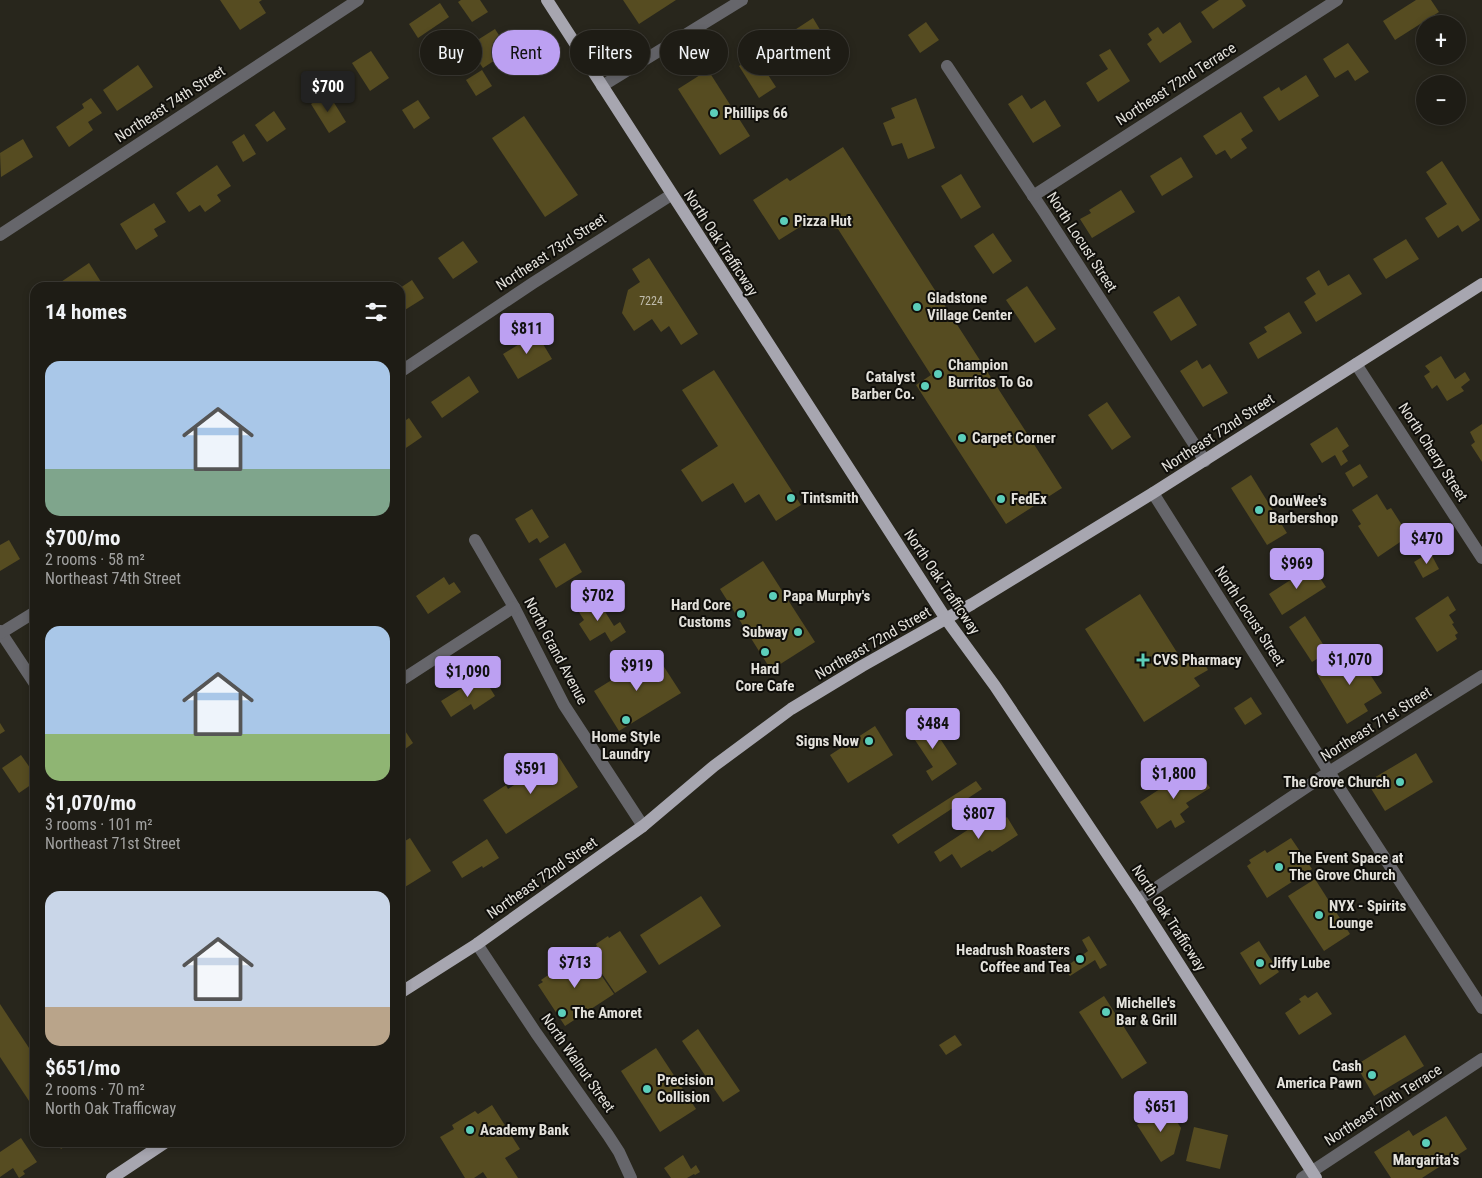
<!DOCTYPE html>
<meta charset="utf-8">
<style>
body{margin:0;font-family:"Roboto Condensed",sans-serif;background:#26251e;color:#f1f3f6;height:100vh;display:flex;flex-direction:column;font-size:19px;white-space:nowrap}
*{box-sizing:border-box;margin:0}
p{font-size:16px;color:#a1a1a0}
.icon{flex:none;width:28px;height:28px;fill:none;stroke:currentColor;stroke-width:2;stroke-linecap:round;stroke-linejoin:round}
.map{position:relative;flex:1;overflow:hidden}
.details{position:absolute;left:30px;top:282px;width:375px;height:865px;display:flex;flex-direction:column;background:#1e1c15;border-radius:15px;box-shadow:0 2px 8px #0003,0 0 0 1px #3c3a34}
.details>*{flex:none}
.guide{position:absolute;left:420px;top:30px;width:475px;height:45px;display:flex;gap:10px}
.buttons{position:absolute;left:1416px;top:15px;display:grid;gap:10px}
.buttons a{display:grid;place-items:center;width:50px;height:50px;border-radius:50%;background:#1e1c15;box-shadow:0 2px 8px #0003,0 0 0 1px #3c3a34;font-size:25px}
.price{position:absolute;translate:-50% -42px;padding:0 11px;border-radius:5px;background:#bca0f2;color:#111;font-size:16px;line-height:32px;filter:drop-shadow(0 1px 2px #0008)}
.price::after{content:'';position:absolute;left:50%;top:30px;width:15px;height:11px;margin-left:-8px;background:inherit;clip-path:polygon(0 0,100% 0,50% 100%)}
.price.current{background:#222;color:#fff}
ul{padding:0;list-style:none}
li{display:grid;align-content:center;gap:10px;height:265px;padding:0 15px}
li span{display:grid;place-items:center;height:155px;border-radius:15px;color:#555}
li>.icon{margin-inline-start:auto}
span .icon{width:90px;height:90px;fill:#fffc;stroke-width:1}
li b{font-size:21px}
h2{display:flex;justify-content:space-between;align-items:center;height:60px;padding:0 15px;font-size:21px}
.pill{padding:0 18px;border-radius:22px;background:#1e1c15;box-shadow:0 2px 8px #0003,0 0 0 1px #3c3a34;font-size:18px;line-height:45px}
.pill.current{background:#bca0f2;color:#111}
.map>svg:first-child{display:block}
.building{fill:#564c21}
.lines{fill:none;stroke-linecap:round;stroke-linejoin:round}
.minor{stroke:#66666b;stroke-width:12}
.major{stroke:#a7a6b0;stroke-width:12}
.poi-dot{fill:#5cceba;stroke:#100f0b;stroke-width:2}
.labels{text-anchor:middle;stroke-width:4;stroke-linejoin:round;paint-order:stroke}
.number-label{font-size:12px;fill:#c0bcac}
.street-label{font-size:15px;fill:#e3e1db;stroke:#100f0b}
.poi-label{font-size:15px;font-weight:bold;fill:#e3e1db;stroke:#100f0b;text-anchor:start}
</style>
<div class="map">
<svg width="1482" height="1178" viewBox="0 0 1482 1178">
<rect width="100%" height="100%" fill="#28261c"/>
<!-- building -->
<g class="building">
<path d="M220,0h42l-3,2 7,11 -26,17z"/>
<path d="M461,0h19l8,12 -16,10 -14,-20z"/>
<path d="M623,0h53l-37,24z"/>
<path d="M1219,0h23l4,6 -33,23 -12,-17z"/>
<path d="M1416,0h15l8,12 -44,28 -12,-19z"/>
<path d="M440,3l9,14 -31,21 -9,-14z"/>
<path d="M813,18l12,20 -14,9 5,8 -12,7 -17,-27z"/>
<path d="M926,22l13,18 -19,13 -12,-18z"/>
<path d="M1180,22l12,20 -32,21 -13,-19 5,-4 -4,-6 10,-7 5,7z"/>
<path d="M495,29l14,22 -26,17 -15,-22z"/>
<path d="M1348,43l21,29 -14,9 -7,-11 -13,8 -12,-19z"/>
<path d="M1110,49l20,32 -32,21 -12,-19 22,-14 -9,-14z"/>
<path d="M371,51l18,27 -19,13 -18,-28z"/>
<path d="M755,55l21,32 -17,11 -20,-32z"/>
<path d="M138,65l15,22 -36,24 -14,-21z"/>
<path d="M482,70l10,16 -16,10 -10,-16z"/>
<path d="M708,70l42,66 -30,19 -42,-66z"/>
<path d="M1306,75l13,21 -40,25 -16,-24 16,-10 2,4z"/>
<path d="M328,93l18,29 -17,11 -18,-29z"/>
<path d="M1022,95l9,14 14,-9 16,26 -28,17 -25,-39z"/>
<path d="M91,98l11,15 -14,9 5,8 -24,17 -13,-20 28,-19 -2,-4z"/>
<path d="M916,98l19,50 -27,11 -6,-16 -10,3 -9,-23 12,-5 -4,-10z"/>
<path d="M418,100l12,18 -16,11 -12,-19z"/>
<path d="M274,111l12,18 -19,13 -12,-17z"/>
<path d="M1241,112l12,19 -12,8 6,9 -16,11 -6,-9 -9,5 -13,-19z"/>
<path d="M524,116l54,79 -33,22 -53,-79z"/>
<path d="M244,134l12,20 -13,8 -11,-20z"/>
<path d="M23,139l10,18 -32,20 -1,-24z"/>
<path d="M843,147l219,341 -56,36 -90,-139 15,-10 -93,-146 -30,-7 -29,18 -26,-40 34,-22 3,3z"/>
<path d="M1181,157l12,20 -31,19 -12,-20z"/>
<path d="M1442,161l38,59 -18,12 -4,-7 -20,13 -13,-20 22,-14 -21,-32z"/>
<path d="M217,165l14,21 -14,9 4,6 -16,11 -5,-7 -11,7 -13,-19z"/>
<path d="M961,174l20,33 -20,12 -20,-33z"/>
<path d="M1121,190l14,22 -43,26 -12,-19 11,-6 -2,-3z"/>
<path d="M154,203l12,19 -12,7 4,7 -22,14 -16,-26z"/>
<path d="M993,233l19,28 -19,13 -19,-28z"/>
<path d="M1406,239l13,20 -33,20 -13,-20z"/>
<path d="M463,241l15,21 -25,17 -15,-21z"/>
<path d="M649,258l49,76 -17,11 -12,-19 -8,6 -9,-13 -18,12 -12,-18 6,-23 12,-8 -8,-13z"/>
<path d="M89,263l12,19 -9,6h-40z"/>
<path d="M1319,270l9,16 21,-12 13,20 -46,28 -12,-20 12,-8 -10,-16z"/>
<path d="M412,280l12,18 -24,15v-25z"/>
<path d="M1027,286l29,43 -21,14 -29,-43z"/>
<path d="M1179,296l18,29 -26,16 -18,-29z"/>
<path d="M1289,312l13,21 -44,26 -9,-16 18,-11 -3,-5z"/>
<path d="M534,329l18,30 -34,20 -15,-25 18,-11 -3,-4z"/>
<path d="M1441,356l14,23 10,-7 5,8 -9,7 3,4 -17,10 -10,-16 -5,4 -8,-13 6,-4 -5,-6z"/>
<path d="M1197,360l5,9 8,-5 18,29 -25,14 -23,-36z"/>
<path d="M714,370l87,135 -25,16 -17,-27 -14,9 -12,-20 -31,19 -21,-32 37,-24 -36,-56z"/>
<path d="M469,376l10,16 -37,26 -11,-16z"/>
<path d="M1107,402l24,35 -19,13 -24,-35z"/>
<path d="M409,418l13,19 -22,15v-28z"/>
<path d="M1482,424v38l-11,-17 4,-3 -5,-10z"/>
<path d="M1337,427l12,19 -7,5 6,10 -7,5 -6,-11 -13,8 -12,-19z"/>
<path d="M1360,464l8,13 -15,10 -8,-14z"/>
<path d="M1251,475l36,58 -20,12 -36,-57z"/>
<path d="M1377,494l10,16 4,-2 18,28 -31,21 -20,-31 3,-2 -9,-14z"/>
<path d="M532,509l17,28 -9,6 -3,-5 -8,5 -14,-24z"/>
<path d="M9,540l11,19 -20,12v-26z"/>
<path d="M565,543l17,29 -26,16 -17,-29z"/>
<path d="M1430,552l9,17 -16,9 -9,-16z"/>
<path d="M763,561l52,81 -44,28 -51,-81z"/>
<path d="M1312,566l14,21 -44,28 -13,-21z"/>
<path d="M444,577l5,8 5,-3 7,10 -33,22 -12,-18z"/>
<path d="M1140,594l45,71 15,-10 8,15 -14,8 6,8 -56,36 -59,-93z"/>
<path d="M1448,596l8,14 -7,5 5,8 -2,1 6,9 -3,2 2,4 -20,13 -22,-34z"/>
<path d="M596,597l18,29 6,-4 6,10 -15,10 -6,-10 -15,9 -11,-17 5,-4 -7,-11z"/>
<path d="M1305,616l23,36 -16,10 -23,-35z"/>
<path d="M1355,651l27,42 -18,11 4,7 -21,13 -30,-50z"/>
<path d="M655,653l26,40 -62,38 -25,-40z"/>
<path d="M485,680l10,16 -21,14 -3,-6 -20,13 -10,-16 29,-18 3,4z"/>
<path d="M1251,697l11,17 -17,11 -11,-17z"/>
<path d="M927,719l30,45 -25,17 -6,-10 7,-4 -24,-36z"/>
<path d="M0,723l5,8 -5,3z"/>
<path d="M402,726l11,17 -13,10v-25z"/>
<path d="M875,726l18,29 -45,28 -18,-28z"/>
<path d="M1416,753l17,29 -48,29 -18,-29z"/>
<path d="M557,754l21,33 -72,47 -23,-34 23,-15 2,4 41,-27 -1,-2z"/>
<path d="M21,755l14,20v7l-16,11 -17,-25z"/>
<path d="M1199,771l11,17 -24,15 3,4 -9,7 5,8 -10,6 -4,-8 -14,9 -17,-27 32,-21 3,4z"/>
<path d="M976,781l6,8 -84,55 -6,-9z"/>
<path d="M995,812l6,9 6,-4 11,18 -26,17 -2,-2 -29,18 -9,-14 -12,8 -6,-10z"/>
<path d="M410,838l21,33 -31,19v-46z"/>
<path d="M1291,838l21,31 -45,29 -20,-32 4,-3 -2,-3 16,-10 2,3z"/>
<path d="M487,839l12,19 -16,10 -1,-2 -20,12 -10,-16z"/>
<path d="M1315,879l35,55 -26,17 -36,-55z"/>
<path d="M701,896l20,30 -62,39 -19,-30z"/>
<path d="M620,931l27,41 -32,21 -27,-40 9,-7 -1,-2 12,-8 1,2z"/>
<path d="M1089,936l18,29 -7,4 -5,-9 -25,16 -6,-8 24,-17 -6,-11z"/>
<path d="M1259,941l20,31 -19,13 -20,-32z"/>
<path d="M586,953l28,41 -49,32 -27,-41 5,-3 -2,-2 13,-9 2,3 14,-10 -1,-2 12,-8 2,2z"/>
<path d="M1317,992l15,22 -33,21 -14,-22 16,-11 -2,-3 6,-4 3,3z"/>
<path d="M1104,996l43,67 -25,16 -43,-67z"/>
<path d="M0,1004l35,53v53l-35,-53z"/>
<path d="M698,1029l42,62 -17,11 -41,-61z"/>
<path d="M955,1035l7,10 -16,10 -7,-10z"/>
<path d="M1405,1035l19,31 -50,30 -18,-31z"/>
<path d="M656,1048l40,61 -36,23 -39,-61z"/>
<path d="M492,1105l28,44 -15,9 13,20h-31l-4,-6 -9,6h-9l-25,-41 14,-8 -2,-4 23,-14 3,3z"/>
<path d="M1166,1105l15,23 -7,26 -13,8 -24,-37z"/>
<path d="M1446,1116l21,33 -45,29h-31l-17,-26 35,-22 4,6z"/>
<path d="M1194,1127l34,8 -8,34 -34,-8z"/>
<path d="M21,1138l16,24 -14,9 2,3 -6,4 -6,-10 -13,9v-25z"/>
<path d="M56,1142h15l-10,7z"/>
<path d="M683,1155l8,14 5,-4 4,7 -5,3 -1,-1 -7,4h-16l-7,-10z"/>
</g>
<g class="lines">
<!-- minor -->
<g class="minor">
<path d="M947,66l97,146 161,249"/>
<path d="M602,86l140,-86"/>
<path d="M1033,196l304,-196"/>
<path d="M0,235l358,-235"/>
<path d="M1356,364l126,194"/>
<path d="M400,372l133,-89 138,-88"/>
<path d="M1153,493l176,279 153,236"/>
<path d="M475,540l39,67 50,98 79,121"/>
<path d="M0,631l35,53"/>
<path d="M1,633l34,-21"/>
<path d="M400,681l114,-74"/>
<path d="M1138,900l191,-128 153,-96"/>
<path d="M477,944l59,89 72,102 11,17 12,26"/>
<path d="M1302,1178l180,-119"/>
</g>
<!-- major -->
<g class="major">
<path d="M547,0l399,619 49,67 143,214 178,278"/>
<path d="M400,993l77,-49 166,-118 71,-60 77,-57 71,-43 110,-62 181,-111 329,-209"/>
<path d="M112,1178l54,-36"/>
</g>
</g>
<!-- markers -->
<g class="poi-dot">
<circle cx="714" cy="113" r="5"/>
<circle cx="784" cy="221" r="5"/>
<circle cx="917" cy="307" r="5"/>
<circle cx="938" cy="374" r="5"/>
<circle cx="925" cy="386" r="5"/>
<circle cx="962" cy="438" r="5"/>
<circle cx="791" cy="498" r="5"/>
<circle cx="1001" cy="499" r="5"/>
<circle cx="1259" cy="510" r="5"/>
<circle cx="773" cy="596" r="5"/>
<circle cx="741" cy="614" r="5"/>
<circle cx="798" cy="632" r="5"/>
<circle cx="765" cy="652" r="5"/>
<path d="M1140.5 652.5h5v5h5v5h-5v5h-5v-5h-5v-5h5z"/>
<circle cx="626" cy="720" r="5"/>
<circle cx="869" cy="741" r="5"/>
<circle cx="1400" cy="782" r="5"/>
<circle cx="1279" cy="867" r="5"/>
<circle cx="1319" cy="915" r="5"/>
<circle cx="1080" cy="959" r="5"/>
<circle cx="1260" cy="963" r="5"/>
<circle cx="1106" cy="1012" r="5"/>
<circle cx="562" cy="1013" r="5"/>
<circle cx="1372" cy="1075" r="5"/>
<circle cx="647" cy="1089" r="5"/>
<circle cx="470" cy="1130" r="5"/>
<circle cx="1426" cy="1143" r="5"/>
</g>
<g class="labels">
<!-- number labels -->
<g class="number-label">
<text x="651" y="305">7224</text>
</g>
<!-- street labels -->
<g class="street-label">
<text transform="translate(1176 84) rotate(-33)" y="5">Northeast 72nd Terrace</text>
<text transform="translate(170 104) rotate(-33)" y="5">Northeast 74th Street</text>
<text transform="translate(1082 242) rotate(57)" y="5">North Locust Street</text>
<text transform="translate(721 243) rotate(57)" y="5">North Oak Trafficway</text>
<text transform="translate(551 252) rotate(-33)" y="5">Northeast 73rd Street</text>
<text transform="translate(1218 433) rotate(-33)" y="5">Northeast 72nd Street</text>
<text transform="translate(1433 452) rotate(57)" y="5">North Cherry Street</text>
<text transform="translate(942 582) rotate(56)" y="5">North Oak Trafficway</text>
<text transform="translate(1250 616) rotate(57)" y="5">North Locust Street</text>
<text transform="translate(873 643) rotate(-30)" y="5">Northeast 72nd Street</text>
<text transform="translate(556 651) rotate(62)" y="5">North Grand Avenue</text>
<text transform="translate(1376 724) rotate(-32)" y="5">Northeast 71st Street</text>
<text transform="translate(542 878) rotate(-35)" y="5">Northeast 72nd Street</text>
<text transform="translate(1169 918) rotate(57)" y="5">North Oak Trafficway</text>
<text transform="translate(578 1063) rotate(55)" y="5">North Walnut Street</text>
<text transform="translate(1383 1105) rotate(-33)" y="5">Northeast 70th Terrace</text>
</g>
<!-- poi labels -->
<g class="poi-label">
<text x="724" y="118">Phillips 66</text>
<text x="794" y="226">Pizza Hut</text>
<text x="927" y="303">Gladstone<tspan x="927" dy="17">Village Center</tspan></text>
<text x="948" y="370">Champion<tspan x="948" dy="17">Burritos To Go</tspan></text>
<text x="915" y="382" text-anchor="end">Catalyst<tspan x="915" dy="17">Barber Co.</tspan></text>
<text x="972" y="443">Carpet Corner</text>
<text x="801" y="503">Tintsmith</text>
<text x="1011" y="504">FedEx</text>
<text x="1269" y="506">OouWee's<tspan x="1269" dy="17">Barbershop</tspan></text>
<text x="783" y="601">Papa Murphy's</text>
<text x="731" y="610" text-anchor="end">Hard Core<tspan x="731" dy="17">Customs</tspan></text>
<text x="788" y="637" text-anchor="end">Subway</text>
<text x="1153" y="665">CVS Pharmacy</text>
<text x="765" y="674" text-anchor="middle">Hard<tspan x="765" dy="17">Core Cafe</tspan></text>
<text x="626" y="742" text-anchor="middle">Home Style<tspan x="626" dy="17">Laundry</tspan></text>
<text x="859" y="746" text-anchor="end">Signs Now</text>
<text x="1390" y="787" text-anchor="end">The Grove Church</text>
<text x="1289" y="863">The Event Space at<tspan x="1289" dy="17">The Grove Church</tspan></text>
<text x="1329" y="911">NYX - Spirits<tspan x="1329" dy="17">Lounge</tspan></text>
<text x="1070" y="955" text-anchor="end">Headrush Roasters<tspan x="1070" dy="17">Coffee and Tea</tspan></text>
<text x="1270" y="968">Jiffy Lube</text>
<text x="1116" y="1008">Michelle's<tspan x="1116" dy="17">Bar &amp; Grill</tspan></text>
<text x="572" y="1018">The Amoret</text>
<text x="1362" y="1071" text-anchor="end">Cash<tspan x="1362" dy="17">America Pawn</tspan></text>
<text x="657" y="1085">Precision<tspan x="657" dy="17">Collision</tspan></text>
<text x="480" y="1135">Academy Bank</text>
<text x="1426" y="1165" text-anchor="middle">Margarita's</text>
</g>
</g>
</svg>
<div class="buttons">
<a>+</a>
<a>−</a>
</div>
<b class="price current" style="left:328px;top:113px">$700</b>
<b class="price" style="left:527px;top:355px">$811</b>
<b class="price" style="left:1427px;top:565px">$470</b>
<b class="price" style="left:1297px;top:590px">$969</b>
<b class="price" style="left:598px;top:622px">$702</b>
<b class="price" style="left:1350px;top:686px">$1,070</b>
<b class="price" style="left:637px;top:692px">$919</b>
<b class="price" style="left:468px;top:698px">$1,090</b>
<b class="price" style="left:933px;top:750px">$484</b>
<b class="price" style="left:531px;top:795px">$591</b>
<b class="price" style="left:1174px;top:800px">$1,800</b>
<b class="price" style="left:979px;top:840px">$807</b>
<b class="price" style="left:575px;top:989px">$713</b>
<b class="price" style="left:1161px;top:1133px">$651</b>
<div class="guide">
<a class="pill">Buy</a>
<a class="pill current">Rent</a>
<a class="pill">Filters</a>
<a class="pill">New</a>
<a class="pill">Apartment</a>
</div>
<section class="details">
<h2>14 homes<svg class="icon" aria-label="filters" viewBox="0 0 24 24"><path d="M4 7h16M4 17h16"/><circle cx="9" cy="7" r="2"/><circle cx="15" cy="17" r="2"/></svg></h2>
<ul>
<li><span style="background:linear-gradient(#a9c7e8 70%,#7fa58c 0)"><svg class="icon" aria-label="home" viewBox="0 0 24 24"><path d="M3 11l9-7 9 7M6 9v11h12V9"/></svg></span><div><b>$700/mo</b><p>2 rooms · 58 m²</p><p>Northeast 74th Street</p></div></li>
<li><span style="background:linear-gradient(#a9c7e8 70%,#8fb573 0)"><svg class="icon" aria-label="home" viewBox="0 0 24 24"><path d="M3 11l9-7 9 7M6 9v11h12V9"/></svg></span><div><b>$1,070/mo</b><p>3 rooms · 101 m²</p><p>Northeast 71st Street</p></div></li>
<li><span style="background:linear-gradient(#c9d6e8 75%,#b9a48a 0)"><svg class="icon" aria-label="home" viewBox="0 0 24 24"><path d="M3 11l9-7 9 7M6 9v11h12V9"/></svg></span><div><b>$651/mo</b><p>2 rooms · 70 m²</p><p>North Oak Trafficway</p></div></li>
</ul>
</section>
</div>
